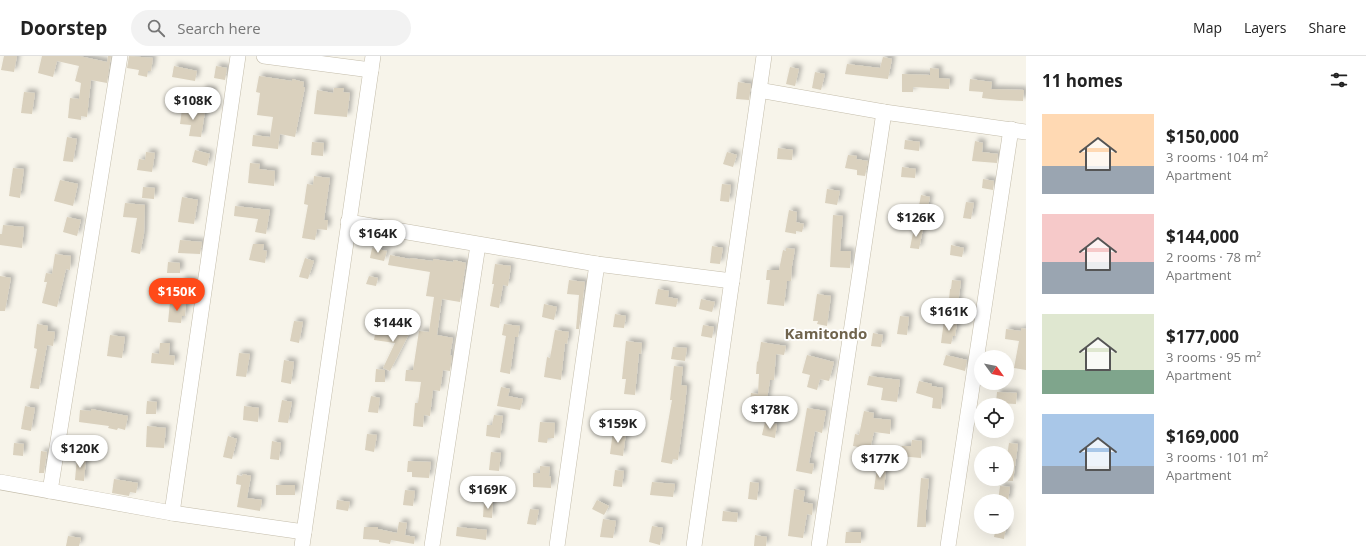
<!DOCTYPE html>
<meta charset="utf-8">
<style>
body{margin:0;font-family:"Open Sans",sans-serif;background:#f2f2f2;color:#222;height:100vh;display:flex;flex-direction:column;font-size:15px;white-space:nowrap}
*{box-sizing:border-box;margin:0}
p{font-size:13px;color:#767676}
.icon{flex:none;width:22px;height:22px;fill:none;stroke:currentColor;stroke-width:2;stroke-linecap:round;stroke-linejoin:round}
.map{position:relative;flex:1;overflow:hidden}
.side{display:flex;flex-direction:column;background:#fff;width:340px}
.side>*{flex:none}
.needle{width:26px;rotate:123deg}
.buttons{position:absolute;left:974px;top:294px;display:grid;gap:8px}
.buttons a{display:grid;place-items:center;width:40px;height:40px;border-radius:50%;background:#fff;box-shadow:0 4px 16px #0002;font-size:20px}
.price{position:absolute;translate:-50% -34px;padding:0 9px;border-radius:14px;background:#fff;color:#222;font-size:13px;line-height:26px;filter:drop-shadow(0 1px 2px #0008)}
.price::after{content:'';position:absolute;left:50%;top:24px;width:12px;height:9px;margin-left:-6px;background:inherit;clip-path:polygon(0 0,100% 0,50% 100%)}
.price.current{background:#ff4a19;color:#fff}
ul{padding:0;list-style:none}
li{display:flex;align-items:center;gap:12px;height:100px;padding:0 16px}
li span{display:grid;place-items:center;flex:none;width:112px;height:80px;border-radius:0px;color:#555}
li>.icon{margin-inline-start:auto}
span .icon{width:48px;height:48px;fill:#fffc;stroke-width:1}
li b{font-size:17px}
h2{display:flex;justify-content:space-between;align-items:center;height:48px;padding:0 16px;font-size:17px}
header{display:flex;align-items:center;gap:24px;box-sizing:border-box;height:56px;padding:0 20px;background:#fff;border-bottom:1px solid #e0e0e0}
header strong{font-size:19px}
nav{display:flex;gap:22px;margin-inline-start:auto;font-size:14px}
.search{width:280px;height:36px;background:#f2f2f2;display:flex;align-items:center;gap:10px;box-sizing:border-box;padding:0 14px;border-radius:22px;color:#767676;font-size:15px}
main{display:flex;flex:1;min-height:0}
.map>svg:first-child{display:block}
.building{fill:#dad1be;filter:url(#shadow)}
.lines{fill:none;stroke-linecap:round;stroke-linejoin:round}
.minor-casing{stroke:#c4bdab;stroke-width:16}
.minor{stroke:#fff;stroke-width:15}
.labels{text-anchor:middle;stroke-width:3.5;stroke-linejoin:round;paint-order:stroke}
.district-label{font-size:15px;font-weight:bold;fill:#70644d;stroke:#fff}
</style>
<header>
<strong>Doorstep</strong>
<div class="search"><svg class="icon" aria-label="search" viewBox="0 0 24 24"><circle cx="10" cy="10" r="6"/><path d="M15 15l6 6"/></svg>Search here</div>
<nav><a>Map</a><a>Layers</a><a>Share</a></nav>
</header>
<main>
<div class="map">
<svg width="1026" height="490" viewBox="0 0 1026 490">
<defs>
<filter id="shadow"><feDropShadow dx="3.5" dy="-3.5" stdDeviation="2" flood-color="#0004"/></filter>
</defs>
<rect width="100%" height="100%" fill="#f7f4ea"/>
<!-- building -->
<g class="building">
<path d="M4,0h13l-3,16 -13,-2z"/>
<path d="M42,0h37l28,6 1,-6h3l-4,27 -16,-3 -4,37 -6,-1v4l-13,-2 2,-20 9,1 2,-16 -6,-2 4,-15 -22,-5 -4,16 -15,-4z"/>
<path d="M129,0l24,2 -2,13h-3l-1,6 -9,-2 1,-5 -12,-2z"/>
<path d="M883,1l9,2 -4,20 -43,-5 2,-10 33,4z"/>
<path d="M174,10l23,5 -2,10 -23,-4z"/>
<path d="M216,10l11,2 -2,12 -11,-2z"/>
<path d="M790,11l9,2 -4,17 -9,-2z"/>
<path d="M930,12l9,1v9l11,1 -1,10 -36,-2v5h-11v-18l28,1z"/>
<path d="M815,16l10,2 -4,16 -9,-2z"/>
<path d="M259,20l33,5v-2l12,3 -1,5h2l-10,50 -15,-3 -2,15 -26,-3 1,-11 17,2 3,-20 -16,-2 3,-22 -4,-1z"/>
<path d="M970,23l22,3 -1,7 33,1 -1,11 -24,-1 -17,-2 1,-6 -14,-1z"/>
<path d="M738,26l13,2 -2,16 -13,-1z"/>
<path d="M203,32l11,2 -3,15 -11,-2z"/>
<path d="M334,32h10l-1,4 7,1 -3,24 -33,-3 3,-24 16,3z"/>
<path d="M24,36l11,1 -3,21 -11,-1z"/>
<path d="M182,53l23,3 -4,25 -12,-1 2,-11 -11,-1z"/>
<path d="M67,81l10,2 -4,23 -10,-1z"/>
<path d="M905,84l15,2 -1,9 -15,-2z"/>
<path d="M975,85l8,2 -1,9 16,2 -1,9 -25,-2z"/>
<path d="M312,86l12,1 -1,13 -12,-1z"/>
<path d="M778,92l15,2 -1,10 -15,-1z"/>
<path d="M195,94l15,4 -3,12 -15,-4z"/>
<path d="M146,96l9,1 -3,19 -15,-2 2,-11 6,1z"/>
<path d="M727,96l10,3 -4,12 -10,-3z"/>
<path d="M848,99l9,1 -1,3 12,2 -3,15 -8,-1v-5l-12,-2z"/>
<path d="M250,107l10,1 -1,5 16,2 -1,15 -26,-3z"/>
<path d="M902,111l14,2 -1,9 -14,-1z"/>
<path d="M13,112l11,1 -4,29 -11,-2z"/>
<path d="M314,120l16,2 -6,42h4l-1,10 -10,-1 -2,11 -13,-2 6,-33 -4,-1 3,-20 6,1z"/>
<path d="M983,123l11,2 -1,9 -11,-2z"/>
<path d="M60,124l18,4 -5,22 -19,-5z"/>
<path d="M722,128l9,1 -2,17 -9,-1z"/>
<path d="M143,131l12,1 -1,11 -12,-1z"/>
<path d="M827,133l13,2 -3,14 -12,-2z"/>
<path d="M921,139l9,2 -3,15 -9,-1z"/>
<path d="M182,141l16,3 -4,24 -16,-2z"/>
<path d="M966,146l8,1 -3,16 -8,-1z"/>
<path d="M125,147l20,2 -1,29 -4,20 -9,-2 6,-34 -14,-1z"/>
<path d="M235,150l35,4 -4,24 -11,-2 3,-13 -24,-3z"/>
<path d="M789,154l8,2 -1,10 8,2 -2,8 -6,-1v3l-11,-2z"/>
<path d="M833,159l10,1 -3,35h11l-1,17 -20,-1z"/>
<path d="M67,161l14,3 -4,16 -14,-4z"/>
<path d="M3,169l21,2 -2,21 -22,-3v-11h2z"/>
<path d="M914,172l9,1 -4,20 -9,-1z"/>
<path d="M180,184l22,2 -2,12 -22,-1z"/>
<path d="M253,188h11l-1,6 4,1 -2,12 -16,-3z"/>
<path d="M951,189l13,3 -2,9 -12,-2z"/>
<path d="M712,190l11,2 -3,16 -10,-1z"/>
<path d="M372,192l15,3 -3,10 -14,-3z"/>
<path d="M786,192l9,1 -3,17 -1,15h-4l-3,25 -17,-2 3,-24h-4l1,-10h12l4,-20 3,1z"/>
<path d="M55,198l16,2 -1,14 -4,-1 -9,38 -15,-4 5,-21h-3l2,-9 6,1z"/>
<path d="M390,199l20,4v-1l23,3v-2l20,3 1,-2 12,3 -6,39 -18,-3 -5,36 16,3 -3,17 2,1 -2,15 -7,-1 -3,21 -7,-1 -3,26 -6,-1 -1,12 -10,-1 2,-23h3l3,-21 -16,-1 1,-11h7l6,-39 10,1 5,-35 -8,-1 4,-24 -42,-7z"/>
<path d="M305,202l9,3 -6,18 -9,-2z"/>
<path d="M168,206l12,1v10h-13z"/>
<path d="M495,208l16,2 -3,20 -5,-1 -4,23 -9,-2 4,-22h-2z"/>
<path d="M0,220l11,2 -6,33h-5z"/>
<path d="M369,220l9,2 -2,8 -10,-2z"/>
<path d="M182,223l14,2 -3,12 -13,-2z"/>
<path d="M569,224l16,2 -6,47h-3l3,-34 -12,-1z"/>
<path d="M952,224l9,1 -4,31 -9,-1 2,-22h1z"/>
<path d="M658,233l11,2 -1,6 10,2 -2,8 -21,-3z"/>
<path d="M817,238l14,2 -4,30 -10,-2 1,-3h-5z"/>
<path d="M701,243l14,3 -3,10 -13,-3z"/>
<path d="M170,246l16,1 -1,13h-3l-1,7 -13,-1z"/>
<path d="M544,248l13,3 -3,13 -12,-3z"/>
<path d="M615,258l11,2 -2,12 -11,-1z"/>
<path d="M900,260l9,1 -2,18 -10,-1z"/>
<path d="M294,265l9,1 -4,21 -9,-2z"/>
<path d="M944,265l13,2 -2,13h-2l-2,8 -10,-1z"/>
<path d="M37,268l11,2 -1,5 8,1 -2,14 -6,-1 -8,44 -9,-1 7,-39 -3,-1z"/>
<path d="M504,268l16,2 -2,11h-3l-5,37 -10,-2 6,-36 -4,-1z"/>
<path d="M703,269l11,2 -2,11 -11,-2z"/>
<path d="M400,270l11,4 -21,41 -7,-3 12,-25 -21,-3 2,-11 23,2z"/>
<path d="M1021,272l5,1v41l-12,-2 5,-27 -14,-2 1,-10 15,2z"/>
<path d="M555,274l14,2 -2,12 -2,-1 -4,37 -17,-3 3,-20 3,1z"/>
<path d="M873,277l10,2 -2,12 -10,-1z"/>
<path d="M110,279l15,2 -3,21 -15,-2z"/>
<path d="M626,285l16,2 -1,11 -2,-1 -4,42 -11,-1 2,-15h-4z"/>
<path d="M761,286l25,4 -2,9 -8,-1 -2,26h-4l-5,33 -11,-2v-2h-5l2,-16 7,1 1,-20h-3l1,-13 1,1z"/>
<path d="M160,287h10l-1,12 6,1 -1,9 -23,-2 1,-10 7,1z"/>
<path d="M673,291l14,1 -2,13 -14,-2z"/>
<path d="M239,297l11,1 -4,23 -10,-1z"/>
<path d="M807,299l27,7 -5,19 -9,-2 -3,11 -10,-3 3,-12 -8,-2z"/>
<path d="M946,299l21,5 -2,11 -22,-6z"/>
<path d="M284,304l10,2 -3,22 -10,-2z"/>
<path d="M674,310l9,1 -2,18 6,1 -3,28 -6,46 -5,-1 -1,5 -11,-2 11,-62h-2z"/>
<path d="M376,313l9,1v12h-10z"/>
<path d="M869,320l31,4 -3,22 -16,-2 2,-12 -16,-3z"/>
<path d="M919,325l13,3 -1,2 12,2 -2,21 -9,-1 1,-10 -17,-5z"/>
<path d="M501,331l9,2 -2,7 15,3 -3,11 -23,-4z"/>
<path d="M997,336l20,1 -1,11 -20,-1z"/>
<path d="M371,340l9,2 -2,15 -10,-1z"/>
<path d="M282,344l10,2 -4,21 -10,-1z"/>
<path d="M147,345l10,1 -1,12h-10z"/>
<path d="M25,350l10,2 -4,23 -10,-2z"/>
<path d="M244,350l15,2 -1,14 -15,-2z"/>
<path d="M807,352l19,3 -4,22 -7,-2 -6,32 5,1 -2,10 -16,-3z"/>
<path d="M91,353l37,7 -3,14 -7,-2 -1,2 -9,-2 1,-2 -30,-4 1,-12 11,1z"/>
<path d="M864,355l10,2 -1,5 18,2 -1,14 -16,-2 -4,17 -17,-3 2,-12 4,1z"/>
<path d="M494,359l9,1 -3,22 -14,-2 1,-11h5z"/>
<path d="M540,366l15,1 -1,15h-6l-1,5 -9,-1z"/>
<path d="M765,366l12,2 -2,14 -13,-3z"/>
<path d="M147,370l19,2 -2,20 -18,-1z"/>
<path d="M613,375l13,2 -3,23 -13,-2z"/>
<path d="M367,378l10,1 -3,17 -9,-2z"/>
<path d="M228,380l9,3 -5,20 -9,-2z"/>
<path d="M912,384l10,1 -1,17 -22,-2 3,-10h9z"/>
<path d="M272,385l9,2 -2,17 -9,-1z"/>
<path d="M14,387l10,1 -1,12 -10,-1z"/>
<path d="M1009,387l9,1 -5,37h-6v-25z"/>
<path d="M41,395l6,1 -3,21h-5z"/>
<path d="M491,396l10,1 -2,18 -10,-1z"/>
<path d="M77,401l9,1 -2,23 -9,-1z"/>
<path d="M408,405l23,1 -2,16 -17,-1v-5h-5z"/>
<path d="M540,410l10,1 -1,9 2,1v11l-18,-1v-14h7z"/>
<path d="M877,412l9,1 -2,21 -10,-1z"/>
<path d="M615,414l9,1 -2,16 -9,-1z"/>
<path d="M243,418l8,2 -4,22 15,2 -2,11 -23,-4 4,-22 -5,-1 1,-9 5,1z"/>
<path d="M921,422l8,1 -3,31v17h-9z"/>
<path d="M114,423l24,4 -2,10 -6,-1 -1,4 -17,-3z"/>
<path d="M652,426l23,2 -2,13 -23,-2z"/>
<path d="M750,426l9,1 -2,17 -9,-1z"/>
<rect x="276" y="429" width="19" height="10"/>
<path d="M1000,430l10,1 -2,14h-10z"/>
<path d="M794,433l11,2 -2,11 10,2 -1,11 -5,-1 -4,24 -15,-2z"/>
<path d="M405,434l10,1 -2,15 -10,-1z"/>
<path d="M337,444l13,2 -2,9 -12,-2z"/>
<path d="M597,444l12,6 -5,9 -12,-6z"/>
<path d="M484,445l9,1 -1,16 -9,-1z"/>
<path d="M530,453l9,1 -3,15 -9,-1z"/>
<path d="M723,455l15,2 -1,9 -15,-1z"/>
<path d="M603,463l13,2 -3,17 -13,-1z"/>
<path d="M399,466l8,1 -2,12 10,2 -1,7 -23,-4 -1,4 -11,-2v-2l-16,-1 1,-12h14v2l19,4z"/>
<path d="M652,470l11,2 -3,17 -11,-3z"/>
<path d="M457,471l30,3 -1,10 -30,-4z"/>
<path d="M996,471h10l-2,12 -10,-2z"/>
<path d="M846,476h15v11h-16z"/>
<path d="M755,479l12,2 -1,9h-12z"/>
<path d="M68,480l13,2 -2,8h-13z"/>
</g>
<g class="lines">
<defs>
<g id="minor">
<path d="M264,0l107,14"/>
<path d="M759,34l125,22 142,20"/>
<path d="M348,166l249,42 135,17"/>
<path d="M0,426l172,31 132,19"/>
<path d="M50,435l70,-435"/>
<path d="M172,457l66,-457"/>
<path d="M302,490l71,-490"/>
<path d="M432,490l46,-301"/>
<path d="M557,490l40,-282"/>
<path d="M694,490l70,-490"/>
<path d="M819,490l65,-434"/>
<path d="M948,490l63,-417"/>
</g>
</defs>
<!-- minor casing -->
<use href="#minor" class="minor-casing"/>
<!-- minor -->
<use href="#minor" class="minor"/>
</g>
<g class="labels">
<!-- district labels -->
<g class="district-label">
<text x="826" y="283">Kamitondo</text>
</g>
</g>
</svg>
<div class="buttons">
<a><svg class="needle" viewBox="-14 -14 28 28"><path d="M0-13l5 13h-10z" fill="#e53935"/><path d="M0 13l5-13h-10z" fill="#767676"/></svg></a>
<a><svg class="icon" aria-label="locate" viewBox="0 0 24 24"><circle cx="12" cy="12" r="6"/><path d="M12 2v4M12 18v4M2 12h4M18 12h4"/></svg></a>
<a>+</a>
<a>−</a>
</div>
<b class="price" style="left:193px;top:65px">$108K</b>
<b class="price" style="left:916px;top:182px">$126K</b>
<b class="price" style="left:378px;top:198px">$164K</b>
<b class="price current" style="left:177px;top:256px">$150K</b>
<b class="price" style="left:949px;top:276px">$161K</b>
<b class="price" style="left:393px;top:287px">$144K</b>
<b class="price" style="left:770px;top:374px">$178K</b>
<b class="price" style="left:618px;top:388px">$159K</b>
<b class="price" style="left:80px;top:413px">$120K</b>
<b class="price" style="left:880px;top:423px">$177K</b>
<b class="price" style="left:488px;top:454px">$169K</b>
</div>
<section class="side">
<h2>11 homes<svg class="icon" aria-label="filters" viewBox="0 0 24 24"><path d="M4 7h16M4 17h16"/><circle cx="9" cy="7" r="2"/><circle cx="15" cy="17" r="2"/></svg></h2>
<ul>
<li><span style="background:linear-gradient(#ffd9b3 65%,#9aa5b1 0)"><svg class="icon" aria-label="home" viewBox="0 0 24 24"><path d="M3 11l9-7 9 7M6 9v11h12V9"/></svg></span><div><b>$150,000</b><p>3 rooms · 104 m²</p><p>Apartment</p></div></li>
<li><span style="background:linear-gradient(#f6c9c9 60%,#9aa5b1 0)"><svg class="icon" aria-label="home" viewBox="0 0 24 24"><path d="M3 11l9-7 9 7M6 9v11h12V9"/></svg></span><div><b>$144,000</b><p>2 rooms · 78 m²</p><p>Apartment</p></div></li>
<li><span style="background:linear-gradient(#dfe7d0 70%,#7fa58c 0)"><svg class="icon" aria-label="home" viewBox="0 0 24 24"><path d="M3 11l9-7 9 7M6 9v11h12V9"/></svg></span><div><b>$177,000</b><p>3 rooms · 95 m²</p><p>Apartment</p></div></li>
<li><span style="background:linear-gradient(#a9c7e8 65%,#9aa5b1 0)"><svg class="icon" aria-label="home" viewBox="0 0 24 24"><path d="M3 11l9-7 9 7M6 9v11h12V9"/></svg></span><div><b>$169,000</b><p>3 rooms · 101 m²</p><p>Apartment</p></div></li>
</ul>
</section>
</main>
